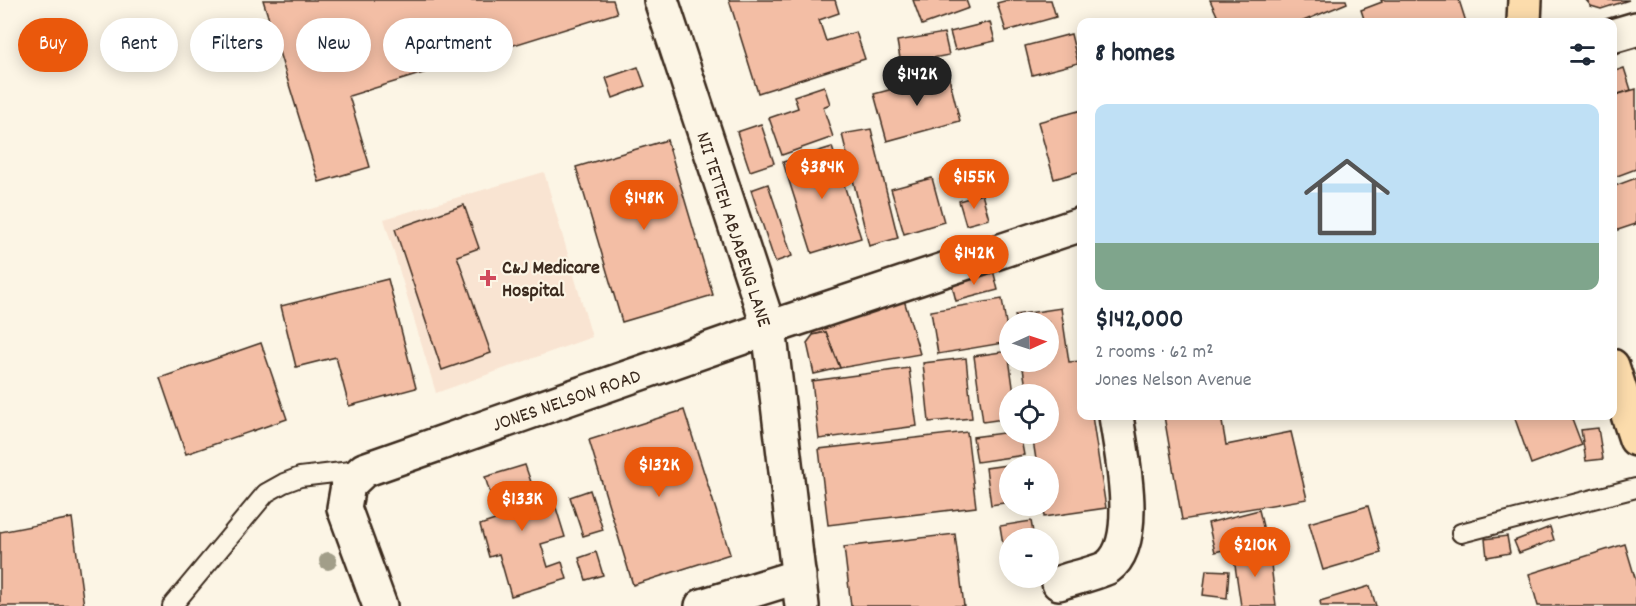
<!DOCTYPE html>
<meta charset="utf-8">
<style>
body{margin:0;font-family:Dekko,sans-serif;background:#f2f2f3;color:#1f2937;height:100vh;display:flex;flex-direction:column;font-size:22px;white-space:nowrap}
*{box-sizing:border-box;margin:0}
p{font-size:20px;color:#747a83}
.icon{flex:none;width:33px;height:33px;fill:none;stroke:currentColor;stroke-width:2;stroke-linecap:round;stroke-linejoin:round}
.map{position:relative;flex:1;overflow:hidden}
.panel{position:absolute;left:1077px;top:18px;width:540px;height:402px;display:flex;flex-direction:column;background:#fff;border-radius:12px;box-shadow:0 3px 15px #0003}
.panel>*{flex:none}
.top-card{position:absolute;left:18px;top:18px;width:570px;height:54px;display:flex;gap:12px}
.needle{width:39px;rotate:87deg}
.controls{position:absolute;left:999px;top:312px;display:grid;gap:12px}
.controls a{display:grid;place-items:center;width:60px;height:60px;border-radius:50%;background:#fff;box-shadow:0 3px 15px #0003;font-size:30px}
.price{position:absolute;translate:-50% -51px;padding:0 14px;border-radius:21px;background:#ea580c;color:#fff;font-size:20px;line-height:39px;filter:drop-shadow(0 2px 3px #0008)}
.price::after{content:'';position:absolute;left:50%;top:36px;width:18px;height:14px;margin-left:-9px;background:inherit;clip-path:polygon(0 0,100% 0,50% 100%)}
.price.on{background:#222;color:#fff}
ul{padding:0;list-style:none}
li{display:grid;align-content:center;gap:12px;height:318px;padding:0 18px}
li+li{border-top:2px solid #e0e1e3}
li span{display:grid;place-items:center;height:186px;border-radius:12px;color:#555}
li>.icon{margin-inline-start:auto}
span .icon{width:108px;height:108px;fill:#fffc;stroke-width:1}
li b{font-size:26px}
h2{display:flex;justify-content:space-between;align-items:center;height:72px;padding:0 18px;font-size:26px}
.chip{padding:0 21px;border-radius:27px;background:#fff;box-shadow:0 3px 15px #0003;font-size:21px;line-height:54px}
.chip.on{background:#ea580c;color:#fff}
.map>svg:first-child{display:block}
.built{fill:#f9e4d2}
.building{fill:#f3bea5;stroke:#3b2a1e;stroke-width:1.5}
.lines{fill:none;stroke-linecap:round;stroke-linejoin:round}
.lane-casing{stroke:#3b2a1e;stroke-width:22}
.street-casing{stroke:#3b2a1e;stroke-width:38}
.primary-casing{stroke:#3b2a1e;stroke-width:38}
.lane{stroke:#fcf5e5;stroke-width:18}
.street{stroke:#fcf5e5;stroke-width:33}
.primary{stroke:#fcdcac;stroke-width:33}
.tree{fill:#a29e89}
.poi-dot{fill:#d1495b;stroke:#fcf5e5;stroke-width:2}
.labels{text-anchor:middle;stroke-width:4.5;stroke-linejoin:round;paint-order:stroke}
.street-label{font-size:20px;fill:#3b2a1e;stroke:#fcf5e5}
.poi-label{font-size:20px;font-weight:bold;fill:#3b2a1e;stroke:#fcf5e5;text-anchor:start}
</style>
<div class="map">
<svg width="1636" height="606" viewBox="0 0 1636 606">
<rect width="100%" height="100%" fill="#fcf5e5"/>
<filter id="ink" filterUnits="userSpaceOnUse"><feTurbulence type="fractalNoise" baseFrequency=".0167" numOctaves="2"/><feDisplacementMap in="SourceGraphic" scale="12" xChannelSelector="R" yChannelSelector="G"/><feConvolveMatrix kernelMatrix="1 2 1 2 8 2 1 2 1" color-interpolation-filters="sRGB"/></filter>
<g filter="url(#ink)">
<!-- built -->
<path class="built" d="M544,172l48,165 -156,56 -52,-174z"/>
<!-- building -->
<g class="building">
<path d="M263,0h350l4,13 -268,83 21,71 -51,15z"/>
<path d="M729,0h106l4,13 -20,7 7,21 30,-9 9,27 -107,34z"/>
<path d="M913,0h53l3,8 -47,17z"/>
<path d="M1008,0h43l5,17 -50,14 -9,-28z"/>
<path d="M1210,0h136l1,3 -46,19h-81z"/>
<path d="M1381,0h78l7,22h-101l-4,-12 21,-8z"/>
<path d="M1586,0h43l-28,9 -10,-3z"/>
<path d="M990,22l5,19 -40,9 -5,-18z"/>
<path d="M944,33l5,22 -48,9 -4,-23z"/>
<path d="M1071,34l7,29 -46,12 -7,-29z"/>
<path d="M638,67l7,19 -32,12 -7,-20z"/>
<path d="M1624,68l7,22 -19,6v-24z"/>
<path d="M948,74l12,47 -73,20 -13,-47z"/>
<path d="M824,86l6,18 -7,3 10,30 -51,18 -13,-37 29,-10 -4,-12z"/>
<path d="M1636,89v80l-24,9v-82z"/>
<path d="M1082,110v61l-28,8 -16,-57z"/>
<path d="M761,124l13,39 -24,8 -13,-39z"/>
<path d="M871,129l27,109 -29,8 -27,-112z"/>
<path d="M667,140l46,155 -91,27 -46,-155z"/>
<path d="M832,147l29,91 -49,15 -29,-91z"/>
<path d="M932,178l12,44 -40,12 -13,-45z"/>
<path d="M1636,178v46l-24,8v-45z"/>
<path d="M768,184l24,72 -17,6 -24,-72z"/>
<path d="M982,194l7,25 -23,6 -7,-24z"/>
<path d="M464,205l15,43 -22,8 34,97 -49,17 -47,-141z"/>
<path d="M993,270l5,20 -42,11 -5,-20z"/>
<path d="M388,279l28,109 -67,18 -13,-49 -40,10 -15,-61z"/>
<path d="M902,293l18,61 -80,14 -14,-36 -13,3 6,-17z"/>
<path d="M1002,299l7,43 -71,12 -7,-43z"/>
<path d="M1061,308l8,54 13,-1v55h10l14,92 -62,9 -1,-11h5v-40h-11l-5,-32h16v-40h-21l-5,-32h26v-40h-32l-1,-7z"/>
<path d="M826,332l14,36 -26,6 -7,-31 6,-8z"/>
<path d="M261,343l26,76 -101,35 -26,-76z"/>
<path d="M1008,351l6,43h-4v24l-27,4 -9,-66z"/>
<path d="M966,358l6,60 -43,4 -6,-59z"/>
<path d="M909,368l8,58 -98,13 -7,-58z"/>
<path d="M684,410l46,144 -97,31 -44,-145z"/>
<path d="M1164,416h57l5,29 65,-13 16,67 -125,21z"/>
<path d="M1514,416h57l11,29 -51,19z"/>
<path d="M1598,428l5,31 -17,2 -5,-31z"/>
<path d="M967,432l9,75 -148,18 -9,-76z"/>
<path d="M1010,432v2h10l4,21 -47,7 -4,-25z"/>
<path d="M1028,462l1,4h-19v36l-19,3 -5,-37z"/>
<path d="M525,465l6,17 -5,2 6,21 21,-7 12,39 -24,7 7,23 14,-5 5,17 -56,17 -12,-42 -10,3 -9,-32 18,-6 -13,-42z"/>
<path d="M590,490l13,40 -20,6 -13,-39z"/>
<path d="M1368,506l13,47 -58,17 -14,-47z"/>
<path d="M1259,510l7,29 -51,13 -7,-29z"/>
<path d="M72,518l12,88h-84v-74z"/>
<path d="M1031,521l3,17h-24l-2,36 -8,-48z"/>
<path d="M1550,527l4,13 -35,13 -5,-12z"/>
<path d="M955,534l9,72h-113l-7,-59z"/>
<path d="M1507,536l3,17 -23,4 -2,-18z"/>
<path d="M1625,544l11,37v25h-98l-9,-32z"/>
<path d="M1269,548l7,58h-35l-8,-54z"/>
<path d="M596,552l7,23 -17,5 -7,-22z"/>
<path d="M1206,570l23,1 -2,27 -24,-3z"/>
<path d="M1370,586l6,20h-55l-1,-5z"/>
</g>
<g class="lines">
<defs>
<g id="lane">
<path d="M1461,533l175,-45"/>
<path d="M172,606l94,-113 18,-10 16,-6 59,-7"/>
</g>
<g id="street">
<path d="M661,0l108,328 33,278"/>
<path d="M1612,36l24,-7"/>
<path d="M1059,583c11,-4 41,-11 49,-16 34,-25 13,-115 8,-151"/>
<path d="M380,606l-36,-98 4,-23 16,-15 405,-142 313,-104"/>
<path d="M702,606l97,-30"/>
</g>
<g id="primary">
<path d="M1524,22l1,-22"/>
<path d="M1612,366l24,73"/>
</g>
</defs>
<!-- lane casing -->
<use href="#lane" class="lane-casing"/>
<!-- street casing -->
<use href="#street" class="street-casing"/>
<!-- primary casing -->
<use href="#primary" class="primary-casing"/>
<!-- lane -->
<use href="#lane" class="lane"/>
<!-- street -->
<use href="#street" class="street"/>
<!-- primary -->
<use href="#primary" class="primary"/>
</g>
<!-- trees -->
<circle class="tree" cx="328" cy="561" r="9"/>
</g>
<!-- markers -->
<path class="poi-dot" d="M485 269h6v6h6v6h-6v6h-6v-6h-6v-6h6z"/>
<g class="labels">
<!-- street labels -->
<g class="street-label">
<text transform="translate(735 229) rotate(72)" y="7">NII TETTEH ABJABENG LANE</text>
<text transform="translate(566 399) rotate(-19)" y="7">JONES NELSON ROAD</text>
</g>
<!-- poi labels -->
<g class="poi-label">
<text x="502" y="273">C&amp;J Medicare<tspan x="502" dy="23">Hospital</tspan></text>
</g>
</g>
</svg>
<div class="controls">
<a><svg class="needle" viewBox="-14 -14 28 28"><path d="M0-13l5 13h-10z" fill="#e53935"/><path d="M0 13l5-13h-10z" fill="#747a83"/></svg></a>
<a><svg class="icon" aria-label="locate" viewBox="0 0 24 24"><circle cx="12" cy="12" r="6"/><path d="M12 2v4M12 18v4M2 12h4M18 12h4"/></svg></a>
<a>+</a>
<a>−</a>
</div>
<b class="price on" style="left:917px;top:107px">$142K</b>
<b class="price" style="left:822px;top:200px">$384K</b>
<b class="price" style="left:974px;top:210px">$155K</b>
<b class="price" style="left:644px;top:231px">$148K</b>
<b class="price" style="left:974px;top:286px">$142K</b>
<b class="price" style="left:659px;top:498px">$132K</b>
<b class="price" style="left:522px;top:532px">$133K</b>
<b class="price" style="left:1255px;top:578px">$210K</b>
<div class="top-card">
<a class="chip on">Buy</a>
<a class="chip">Rent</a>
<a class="chip">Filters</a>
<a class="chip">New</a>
<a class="chip">Apartment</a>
</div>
<section class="panel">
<h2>8 homes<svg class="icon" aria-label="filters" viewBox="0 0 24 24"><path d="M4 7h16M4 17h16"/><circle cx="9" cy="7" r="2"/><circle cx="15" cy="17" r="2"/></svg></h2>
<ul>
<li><span style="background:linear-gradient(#bfe0f5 75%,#7fa58c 0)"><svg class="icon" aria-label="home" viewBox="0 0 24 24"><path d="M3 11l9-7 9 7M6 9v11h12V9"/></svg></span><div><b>$142,000</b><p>2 rooms · 62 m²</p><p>Jones Nelson Avenue</p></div></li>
</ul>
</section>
</div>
